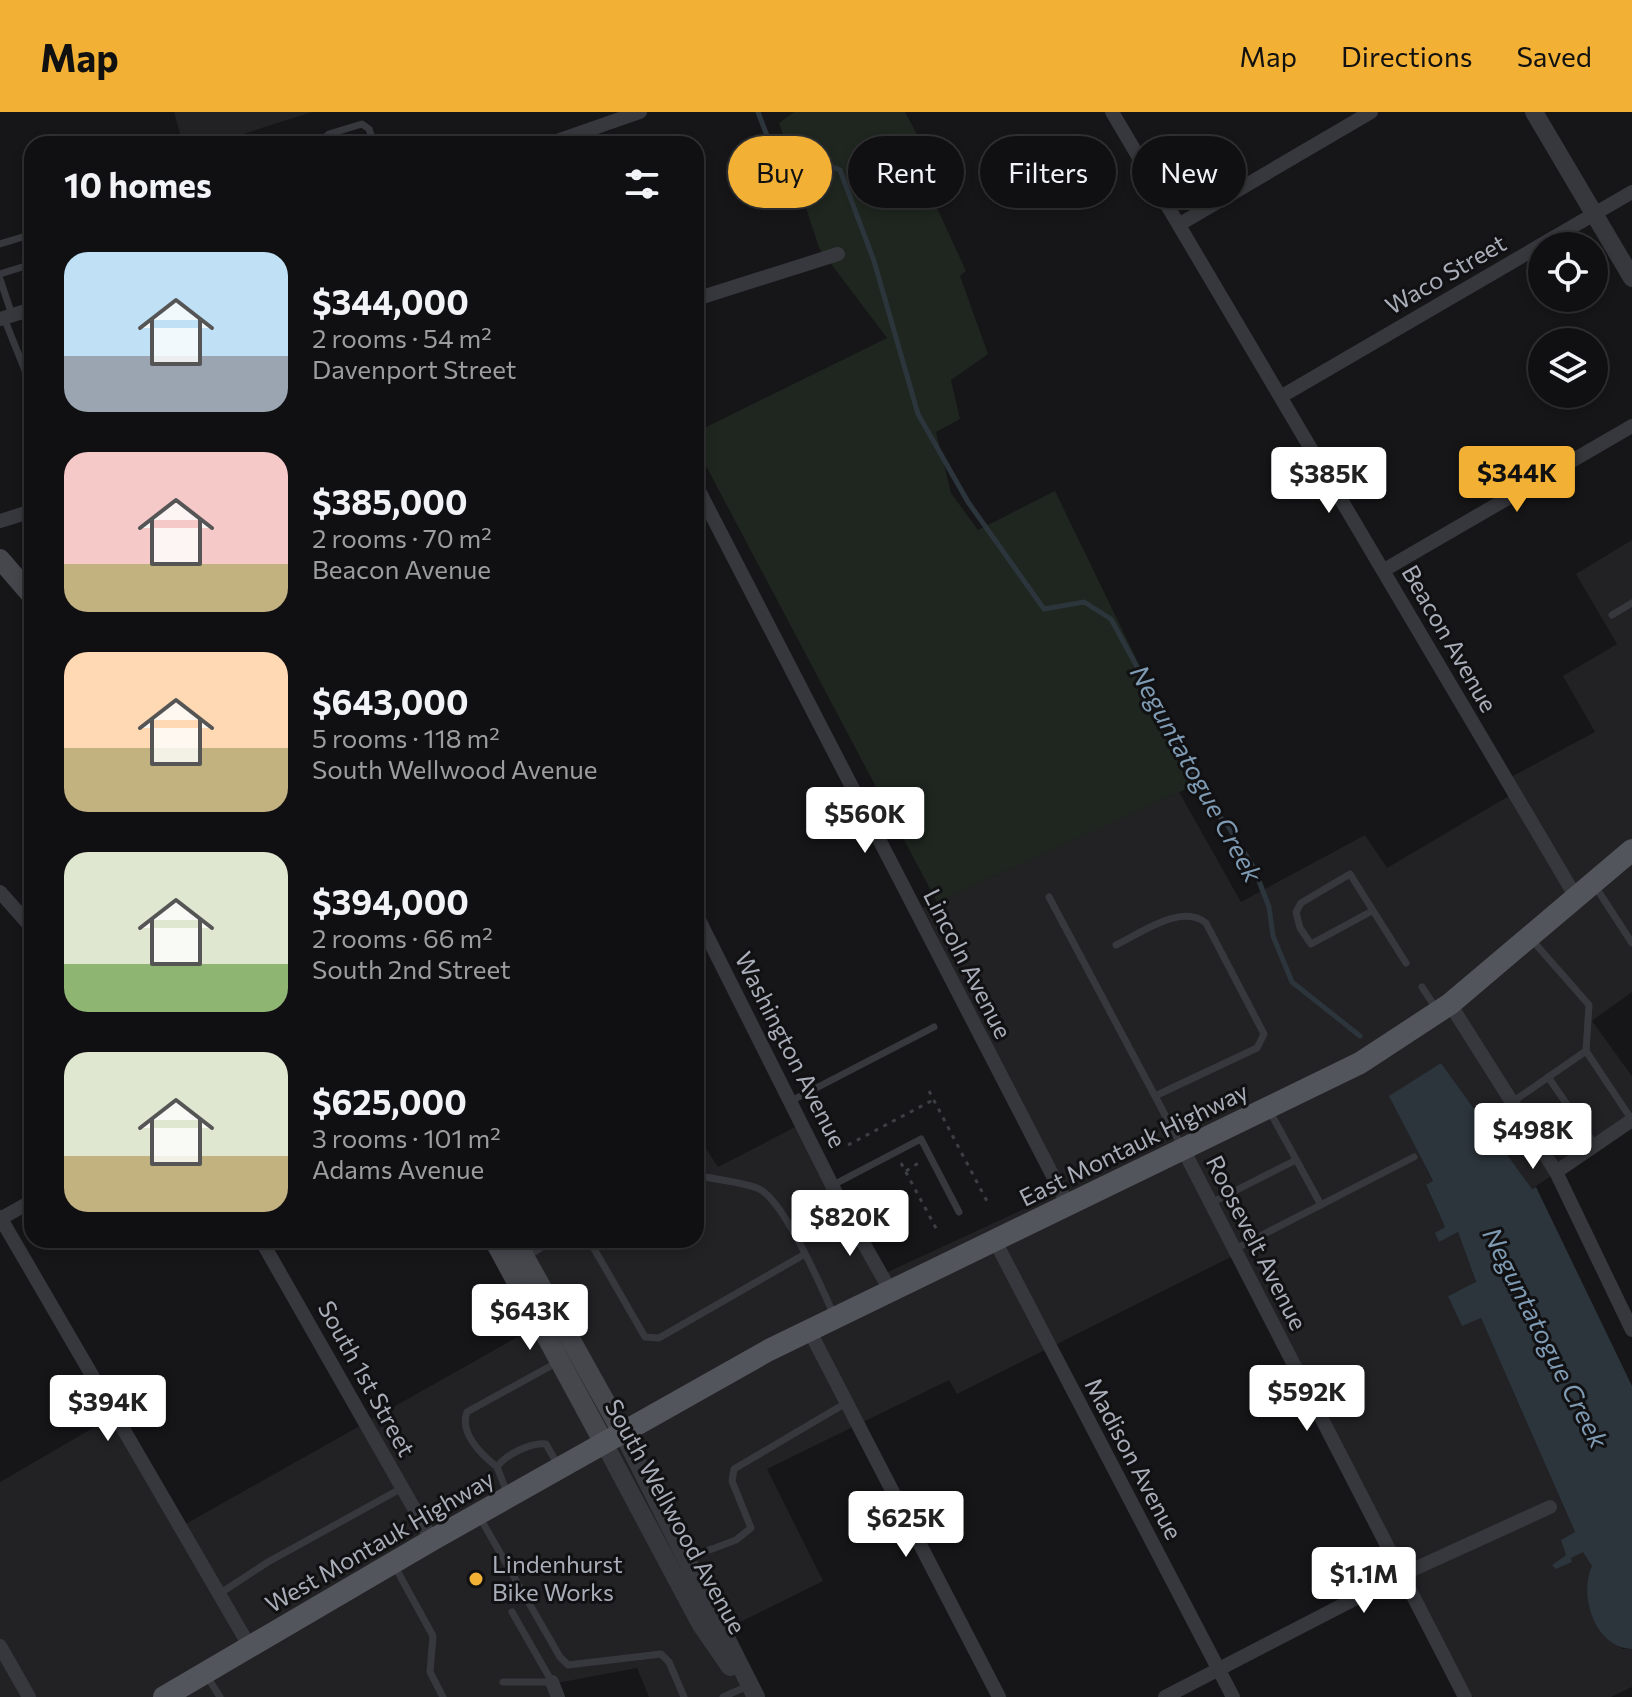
<!DOCTYPE html>
<meta charset="utf-8">
<style>
body{margin:0;font-family:Commissioner,sans-serif;background:#1e1e20;color:#f1f3f6;height:100vh;display:flex;flex-direction:column;font-size:30px;white-space:nowrap}
*{box-sizing:border-box;margin:0}
p{font-size:26px;color:#9c9d9f}
.icon{flex:none;width:44px;height:44px;fill:none;stroke:currentColor;stroke-width:2;stroke-linecap:round;stroke-linejoin:round}
.map{position:relative;flex:1;overflow:hidden}
.sheet{position:absolute;left:24px;top:24px;width:680px;height:1112px;display:flex;flex-direction:column;background:#101012;border-radius:24px;box-shadow:0 4px 12px #0003,0 0 0 2px #303032}
.sheet>*{flex:none}
.banner{position:absolute;left:728px;top:24px;width:760px;height:72px;display:flex;gap:16px}
.controls{position:absolute;left:1528px;top:120px;display:grid;gap:16px}
.controls a{display:grid;place-items:center;width:80px;height:80px;border-radius:50%;background:#101012;box-shadow:0 4px 12px #0003,0 0 0 2px #303032;font-size:40px}
.price{position:absolute;translate:-50% -68px;padding:0 18px;border-radius:8px;background:#fff;color:#222;font-size:26px;line-height:52px;filter:drop-shadow(0 2px 4px #0008)}
.price::after{content:'';position:absolute;left:50%;top:48px;width:24px;height:18px;margin-left:-12px;background:inherit;clip-path:polygon(0 0,100% 0,50% 100%)}
.price.current{background:#f2b134;color:#111}
ul{padding:0;list-style:none}
li{display:flex;align-items:center;gap:24px;height:200px;padding:0 40px}
li span{display:grid;place-items:center;flex:none;width:224px;height:160px;border-radius:24px;color:#555}
li>.icon{margin-inline-start:auto}
span .icon{width:96px;height:96px;fill:#fffc;stroke-width:1}
li b{font-size:34px}
h2{display:flex;justify-content:space-between;align-items:center;height:96px;padding:0 40px;font-size:34px}
.tag{padding:0 28px;border-radius:36px;background:#101012;box-shadow:0 4px 12px #0003,0 0 0 2px #303032;font-size:28px;line-height:72px}
.tag.current{background:#f2b134;color:#111}
header{display:flex;align-items:center;gap:48px;box-sizing:border-box;height:112px;padding:0 40px;background:#f2b134;color:#111}
header strong{font-size:38px}
nav{display:flex;gap:44px;margin-inline-start:auto;font-size:28px}
.map>svg:first-child{display:block}
.built{fill:#222225}
.green{fill:#1e261f}
.water{fill:#2c353c}
.lines{fill:none;stroke-linecap:round;stroke-linejoin:round}
.stream{stroke:#2c353c;stroke-width:5}
.path{stroke:#3d3f44;stroke-width:3;stroke-dasharray:4 6;stroke-linecap:butt}
.service{stroke:#37383d;stroke-width:7}
.minor{stroke:#37383d;stroke-width:14}
.tertiary{stroke:#37383d;stroke-width:18}
.secondary{stroke:#45474d;stroke-width:20}
.primary{stroke:#53555c;stroke-width:22}
.poi-dot{fill:#f2b134;stroke:#111113;stroke-width:3}
.labels{text-anchor:middle;stroke-width:6;stroke-linejoin:round;paint-order:stroke}
.street-label{font-size:24px;fill:#a8adb8;stroke:#111113}
.poi-label{font-size:24px;fill:#a8adb8;stroke:#111113;text-anchor:start}
.water-label{font-size:26px;font-style:italic;fill:#7f9bb3;stroke:#111113}
</style>
<header>
<strong>Map</strong>
<nav><a>Map</a><a>Directions</a><a>Saved</a></nav>
</header>
<div class="map">
<svg width="1632" height="1585" viewBox="0 0 1632 1585">
<rect width="100%" height="100%" fill="#161618"/>
<!-- built -->
<g class="built">
<path d="M174,0h138l-100,32h-29z"/>
<path d="M1632,428v452l-40,29 40,55v44l-100,69 -91,-126 -51,33 43,86 -7,4 19,41 -9,6 3,8 19,-9 18,51 -27,12 32,23 94,214 -9,23 -13,10 19,-3 -2,-4 13,-7 9,15 30,83h10v38l-21,10h-138l-232,-445 -284,142 -8,-14 -182,89 56,112 -97,48 35,68h-112l-12,-29 -80,15 4,14h-561v-215l110,-64 65,112 385,-217 -37,-73h173v-107l22,34 79,-41 80,151 188,-87 -142,-282 256,-116 62,110 124,-67 22,33 132,-78 -8,-13 84,-45 -32,-56 54,-32 -41,-70z"/>
</g>
<!-- green -->
<path class="green" d="M794,0h111l35,65 -14,7 40,87 -6,5 28,78 -37,26 9,39 -24,13 15,61 27,37 77,-39 142,293 -260,118 -241,-455v-15l191,-94 -68,-90 -40,-125z"/>
<!-- water -->
<path class="water" d="M1441,951l91,126 4,-2 96,199v263c-37,-1 -54,-54 -40,-83l-9,-14 -12,6 1,4 -16,7 -4,-4 14,-10 -5,-15 14,-8 -94,-214 -19,8 -14,-30 28,-14 -18,-50 -19,10 -4,-9 10,-6 -19,-42 7,-4 -44,-85z"/>
<g class="lines">
<!-- stream -->
<path class="stream" d="M758,0l11,29 71,29 34,91 44,153 50,88 76,107 40,-7 27,17 63,116 30,64 24,27 26,42 15,39 4,29 19,46 68,54"/>
<!-- path -->
<g class="path">
<path d="M929,979l60,114"/>
<path d="M848,1033l85,-45"/>
<path d="M901,1051l36,67"/>
<path d="M906,1059l14,-9"/>
</g>
<!-- service -->
<g class="service">
<path d="M324,32l-1,-4 6,-6 33,-10 7,5 5,15"/>
<path d="M0,132l26,-8"/>
<path d="M0,162l32,-10"/>
<path d="M0,167l12,36"/>
<path d="M4,206l28,70"/>
<path d="M1612,503l20,-12"/>
<path d="M1595,774l37,57"/>
<path d="M1049,785l132,248"/>
<path d="M1372,799l-61,33 -11,-16 -4,-16 5,-9 49,-29 56,89"/>
<path d="M1532,828l57,65 -3,46"/>
<path d="M1116,833c25,-12 65,-42 90,-22l58,111 -7,14 -102,48"/>
<path d="M1422,875l15,23"/>
<path d="M1548,965l47,68"/>
<path d="M791,989l143,-74"/>
<path d="M1511,991l75,-52 46,69"/>
<path d="M1270,1000l51,93"/>
<path d="M696,1063c20,5 43,6 61,13 26,9 65,101 77,127"/>
<path d="M833,1073l88,-46 38,73"/>
<path d="M1211,1091l85,-43"/>
<path d="M789,1113l28,-14 26,-4"/>
<path d="M589,1128l56,97 14,1 146,-84"/>
<path d="M1235,1137l179,-92"/>
<path d="M528,1144l25,-16"/>
<path d="M497,1355c-15,-12 -38,-34 -30,-55l89,-49"/>
<path d="M508,1383l-11,-28c8,-12 34,-25 49,-23l12,21"/>
<path d="M479,1404l81,141 8,8 93,-11 8,8 15,35"/>
<path d="M688,1446l48,-18 15,-12 -19,-47 2,-12 112,-66"/>
<path d="M394,1453l39,71 -3,36 13,25"/>
<path d="M219,1482l49,-32 134,-74"/>
<path d="M512,1500l40,70"/>
<path d="M206,1563l14,22"/>
<path d="M503,1570h49"/>
<path d="M723,1585l27,-12"/>
</g>
<!-- minor -->
<g class="minor">
<path d="M1112,0l465,787"/>
<path d="M548,32l92,-32"/>
<path d="M1180,112l191,-112"/>
<path d="M696,187l142,-45"/>
<path d="M0,207l32,-10"/>
<path d="M1282,284l350,-204"/>
<path d="M696,373l373,722"/>
<path d="M0,409l32,-10"/>
<path d="M1384,458l248,-144"/>
<path d="M0,780l32,36"/>
<path d="M696,802l147,293 47,83"/>
<path d="M1450,892l106,168 76,158"/>
<path d="M1184,1039l281,546"/>
<path d="M1556,1060l76,-52"/>
<path d="M0,1105l250,430"/>
<path d="M0,1107l32,-18"/>
<path d="M261,1128l171,300"/>
<path d="M995,1129l238,456"/>
<path d="M809,1218l190,367"/>
<path d="M0,1534l29,51"/>
<path d="M552,1570l6,15"/>
<path d="M1165,1585l236,-122 149,-68"/>
</g>
<!-- tertiary -->
<g class="tertiary">
<path d="M1534,0l98,166"/>
<path d="M622,1320l134,265"/>
<path d="M604,1331l97,182 29,42"/>
</g>
<!-- secondary -->
<g class="secondary">
<path d="M0,447l32,37"/>
<path d="M494,1128l110,203"/>
<path d="M515,1128l107,192"/>
</g>
<!-- primary -->
<path class="primary" d="M164,1585l268,-157 337,-190 591,-287 90,-59 182,-154"/>
</g>
<!-- markers -->
<circle class="poi-dot" cx="476" cy="1467" r="8"/>
<g class="labels">
<!-- street labels -->
<g class="street-label">
<text transform="translate(1446 163) rotate(-30)" y="8">Waco Street</text>
<text transform="translate(1449 527) rotate(60)" y="8">Beacon Avenue</text>
<text transform="translate(967 852) rotate(63)" y="8">Lincoln Avenue</text>
<text transform="translate(790 938) rotate(63)" y="8">Washington Avenue</text>
<text transform="translate(1134 1033) rotate(-26)" y="8">East Montauk Highway</text>
<text transform="translate(1256 1131) rotate(63)" y="8">Roosevelt Avenue</text>
<text transform="translate(366 1267) rotate(61)" y="8">South 1st Street</text>
<text transform="translate(1133 1347) rotate(62)" y="8">Madison Avenue</text>
<text transform="translate(675 1405) rotate(61)" y="8">South Wellwood Avenue</text>
<text transform="translate(380 1430) rotate(-30)" y="8">West Montauk Highway</text>
</g>
<!-- poi labels -->
<g class="poi-label">
<text x="492" y="1461">Lindenhurst<tspan x="492" dy="28">Bike Works</tspan></text>
</g>
<!-- water labels -->
<g class="water-label">
<text transform="translate(1196 662) rotate(61)" y="9">Neguntatogue Creek</text>
<text transform="translate(1545 1226) rotate(63)" y="9">Neguntatogue Creek</text>
</g>
</g>
</svg>
<div class="controls">
<a><svg class="icon" aria-label="locate" viewBox="0 0 24 24"><circle cx="12" cy="12" r="6"/><path d="M12 2v4M12 18v4M2 12h4M18 12h4"/></svg></a>
<a><svg class="icon" aria-label="layers" viewBox="0 0 24 24"><path d="M12 4l9 5-9 5-9-5zM3 14l9 5 9-5"/></svg></a>
</div>
<b class="price current" style="left:1517px;top:402px">$344K</b>
<b class="price" style="left:1329px;top:403px">$385K</b>
<b class="price" style="left:865px;top:743px">$560K</b>
<b class="price" style="left:1533px;top:1059px">$498K</b>
<b class="price" style="left:850px;top:1146px">$820K</b>
<b class="price" style="left:530px;top:1240px">$643K</b>
<b class="price" style="left:1307px;top:1321px">$592K</b>
<b class="price" style="left:108px;top:1331px">$394K</b>
<b class="price" style="left:906px;top:1447px">$625K</b>
<b class="price" style="left:1364px;top:1503px">$1.1M</b>
<div class="banner">
<a class="tag current">Buy</a>
<a class="tag">Rent</a>
<a class="tag">Filters</a>
<a class="tag">New</a>
</div>
<section class="sheet">
<h2>10 homes<svg class="icon" aria-label="filters" viewBox="0 0 24 24"><path d="M4 7h16M4 17h16"/><circle cx="9" cy="7" r="2"/><circle cx="15" cy="17" r="2"/></svg></h2>
<ul>
<li><span style="background:linear-gradient(#bfe0f5 65%,#9aa5b1 0)"><svg class="icon" aria-label="home" viewBox="0 0 24 24"><path d="M3 11l9-7 9 7M6 9v11h12V9"/></svg></span><div><b>$344,000</b><p>2 rooms · 54 m²</p><p>Davenport Street</p></div></li>
<li><span style="background:linear-gradient(#f6c9c9 70%,#c2b280 0)"><svg class="icon" aria-label="home" viewBox="0 0 24 24"><path d="M3 11l9-7 9 7M6 9v11h12V9"/></svg></span><div><b>$385,000</b><p>2 rooms · 70 m²</p><p>Beacon Avenue</p></div></li>
<li><span style="background:linear-gradient(#ffd9b3 60%,#c2b280 0)"><svg class="icon" aria-label="home" viewBox="0 0 24 24"><path d="M3 11l9-7 9 7M6 9v11h12V9"/></svg></span><div><b>$643,000</b><p>5 rooms · 118 m²</p><p>South Wellwood Avenue</p></div></li>
<li><span style="background:linear-gradient(#dfe7d0 70%,#8fb573 0)"><svg class="icon" aria-label="home" viewBox="0 0 24 24"><path d="M3 11l9-7 9 7M6 9v11h12V9"/></svg></span><div><b>$394,000</b><p>2 rooms · 66 m²</p><p>South 2nd Street</p></div></li>
<li><span style="background:linear-gradient(#dfe7d0 65%,#c2b280 0)"><svg class="icon" aria-label="home" viewBox="0 0 24 24"><path d="M3 11l9-7 9 7M6 9v11h12V9"/></svg></span><div><b>$625,000</b><p>3 rooms · 101 m²</p><p>Adams Avenue</p></div></li>
</ul>
</section>
</div>
